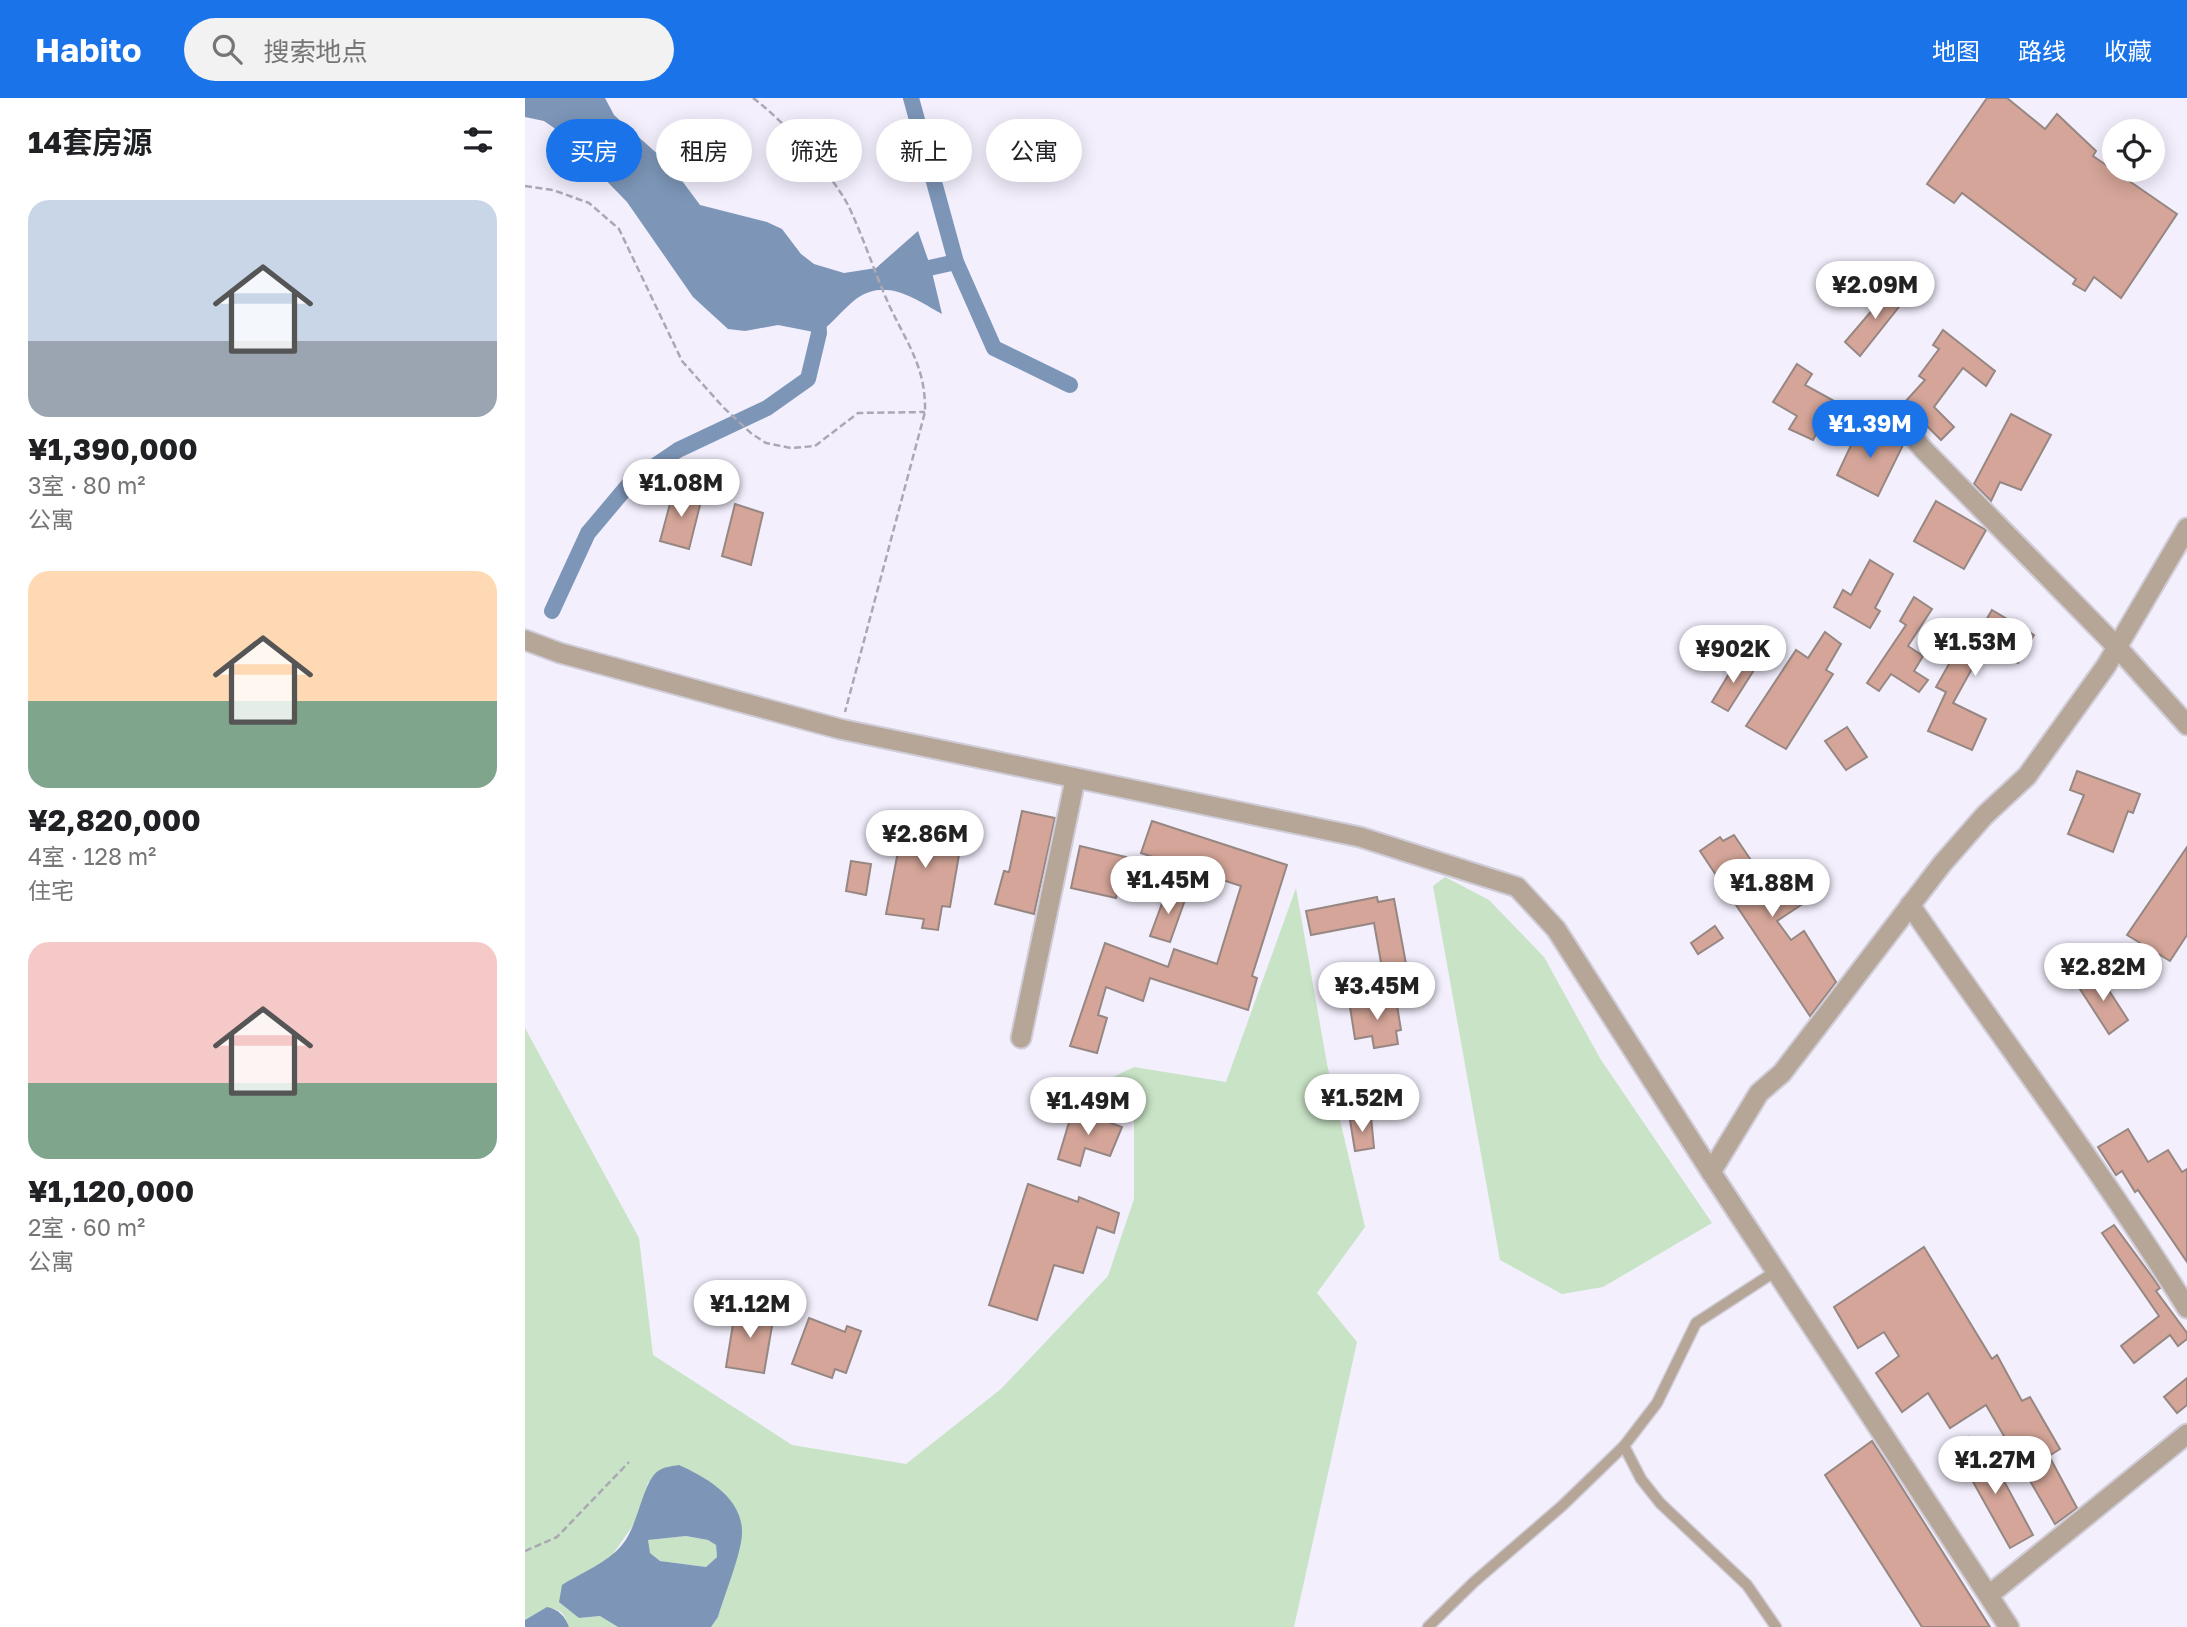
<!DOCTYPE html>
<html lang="zh">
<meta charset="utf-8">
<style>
body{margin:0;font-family:"Golos Text","Noto Sans SC",sans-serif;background:#f2f2f2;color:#202124;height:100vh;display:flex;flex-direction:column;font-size:26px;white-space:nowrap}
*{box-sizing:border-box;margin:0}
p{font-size:23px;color:#757577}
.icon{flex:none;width:38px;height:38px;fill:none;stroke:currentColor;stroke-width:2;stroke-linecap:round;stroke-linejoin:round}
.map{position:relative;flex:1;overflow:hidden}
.details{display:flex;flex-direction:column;background:#fff;width:525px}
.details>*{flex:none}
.guide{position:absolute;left:21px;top:21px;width:665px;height:63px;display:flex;gap:14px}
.buttons{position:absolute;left:1577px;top:21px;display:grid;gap:14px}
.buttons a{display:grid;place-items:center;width:63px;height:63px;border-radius:50%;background:#fff;box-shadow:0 4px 18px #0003;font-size:35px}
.price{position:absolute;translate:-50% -60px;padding:0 16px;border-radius:24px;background:#fff;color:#222;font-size:23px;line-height:46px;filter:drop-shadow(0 2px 4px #0008)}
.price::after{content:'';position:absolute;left:50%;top:42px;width:21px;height:16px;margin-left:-10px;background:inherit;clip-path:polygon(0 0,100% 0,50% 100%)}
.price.current{background:#1a73e8;color:#fff}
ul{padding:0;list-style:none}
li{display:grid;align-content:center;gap:14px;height:371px;padding:0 28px}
li span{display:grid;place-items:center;height:217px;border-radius:21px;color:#555}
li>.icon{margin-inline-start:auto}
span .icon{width:126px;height:126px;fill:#fffc;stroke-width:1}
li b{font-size:30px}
h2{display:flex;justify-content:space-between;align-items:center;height:84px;padding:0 28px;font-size:30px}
.chip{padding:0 24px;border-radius:32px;background:#fff;box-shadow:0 4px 18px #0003;font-size:24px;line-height:63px}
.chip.current{background:#1a73e8;color:#fff}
header{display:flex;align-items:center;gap:42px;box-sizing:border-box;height:98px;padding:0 35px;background:#1a73e8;color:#fff}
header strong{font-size:33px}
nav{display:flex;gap:38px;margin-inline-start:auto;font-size:24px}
.search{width:490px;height:63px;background:#f2f2f2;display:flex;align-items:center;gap:18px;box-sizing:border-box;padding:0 24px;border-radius:38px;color:#757577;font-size:26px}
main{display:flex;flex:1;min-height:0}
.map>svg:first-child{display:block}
.green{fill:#c8e3c5}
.water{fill:#7d96b8;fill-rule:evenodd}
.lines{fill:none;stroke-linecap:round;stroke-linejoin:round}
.canal{stroke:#7d96b8;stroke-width:16}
.building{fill:#d4a598;stroke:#978783;stroke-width:2}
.lane-casing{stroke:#d0cdd9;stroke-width:13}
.street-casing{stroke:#d0cdd9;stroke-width:23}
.path{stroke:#aba8b3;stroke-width:2.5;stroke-dasharray:7 3.5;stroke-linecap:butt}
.lane{stroke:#b5a698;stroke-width:10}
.street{stroke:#b5a698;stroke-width:19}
</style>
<header>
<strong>Habito</strong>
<div class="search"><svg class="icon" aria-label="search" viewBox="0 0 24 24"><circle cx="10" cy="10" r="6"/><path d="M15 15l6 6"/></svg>搜索地点</div>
<nav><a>地图</a><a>路线</a><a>收藏</a></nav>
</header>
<main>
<section class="details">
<h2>14套房源<svg class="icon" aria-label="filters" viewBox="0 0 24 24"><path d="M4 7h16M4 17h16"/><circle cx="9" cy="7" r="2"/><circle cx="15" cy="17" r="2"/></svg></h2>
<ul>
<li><span style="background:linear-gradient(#c9d6e8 65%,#9aa5b1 0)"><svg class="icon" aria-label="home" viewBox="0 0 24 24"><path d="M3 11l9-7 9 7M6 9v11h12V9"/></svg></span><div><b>¥1,390,000</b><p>3室 · 80 m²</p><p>公寓</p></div></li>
<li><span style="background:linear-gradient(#ffd9b3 60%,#7fa58c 0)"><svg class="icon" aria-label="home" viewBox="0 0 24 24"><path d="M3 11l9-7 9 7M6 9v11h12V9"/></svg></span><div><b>¥2,820,000</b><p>4室 · 128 m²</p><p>住宅</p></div></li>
<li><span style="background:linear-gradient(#f6c9c9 65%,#7fa58c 0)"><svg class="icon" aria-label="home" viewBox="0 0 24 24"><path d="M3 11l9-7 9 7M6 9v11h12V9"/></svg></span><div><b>¥1,120,000</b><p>2室 · 60 m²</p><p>公寓</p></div></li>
</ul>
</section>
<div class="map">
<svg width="1662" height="1529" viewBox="0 0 1662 1529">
<rect width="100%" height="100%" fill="#f3effd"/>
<!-- green -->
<g class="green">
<path d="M920,779l44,23 55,57 57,103 111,163 -109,64 -41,7 -62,-34 -67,-374z"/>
<path d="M771,790l31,176 38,163 -48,66 40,49 -63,285h-583l7,-10 24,-84 -94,-51 -10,36 -25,36 -35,64 22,-2 18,11h-49c-9,-29 -25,-18 -44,-7v-592l114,210 14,117 139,90 114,19 95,-75 107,-113 26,-77v-83l-50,-25 50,-24 92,15z"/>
<path d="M161,1438l22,4 8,5 1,12 -11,10 -46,-6 -10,-8 -3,-13z"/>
</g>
<!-- water -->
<g class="water">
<path d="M0,0h80l9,17 57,51 29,39 67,17 15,7 19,25 13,10 30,9 32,-5 42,-37 13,37 11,46c-27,-15 -56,-37 -86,-15 -13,10 -23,24 -37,34l-41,-8 -33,6 -17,-2 -35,-32 -66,-95 -70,-72 -13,-9 -19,-4z"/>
<path d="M154,1367c27,12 64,33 63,68 0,19 -18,63 -24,84l-7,10h-93l-18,-11 -21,2 -20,-16 3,-17c19,-12 45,-22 60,-40 17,-20 20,-62 36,-74 5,-4 15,-5 21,-6zM161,1438l22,4 8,5 1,12 -11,10 -46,-6 -10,-8 -2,-13z"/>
<path d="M22,1509c11,2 18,9 22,20h-44v-7z"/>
</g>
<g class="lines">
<!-- canal -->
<g class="canal">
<path d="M386,0l45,164 38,86 76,37"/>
<path d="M386,174l45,-10"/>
<path d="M27,513l36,-78 43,-51 47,-32 89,-42 41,-29 11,-46 -1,-21"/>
</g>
</g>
<!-- building -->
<g class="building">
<path d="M1462,0h20l38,31 12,-15 39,37 -3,5 84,58 -56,84 -27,-21 -9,14 -12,-7 3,-5 -114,-86 -8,10 -27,-19z"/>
<path d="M1367,189l14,11 -46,58 -15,-14z"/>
<path d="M1418,232l52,41 -9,15 -23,-18 -29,39 20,20 -13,13 -37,-37 21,-23 -6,-4 20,-27 -6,-4z"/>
<path d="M1272,266l15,10 -7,11 29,16 -21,39 -24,-11 8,-13 -24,-14z"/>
<path d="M1486,316l40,21 -30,55 -21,-8 -9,19 -17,-17z"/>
<path d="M1336,326l42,21 -25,51 -41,-21z"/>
<path d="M149,391l28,8 -13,52 -29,-8z"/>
<path d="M1411,403l50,29 -22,39 -50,-28z"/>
<path d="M210,406l28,9 -12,52 -29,-9z"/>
<path d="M1345,462l23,14 -18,34 5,3 -10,17 -36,-21 9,-17 8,5z"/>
<path d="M1389,499l18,12 -24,37 15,10 -9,15 14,9 -9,12 -28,-18 -12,17 -12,-8 39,-58 -6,-4z"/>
<path d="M1467,512l42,25 -16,28 -33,-18 -32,58 33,16 -14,31 -44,-19 18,-39 -10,-5 22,-39 9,5z"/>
<path d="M1300,534l16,12 -15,26 7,4 -47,75 -40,-23 50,-76 12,8z"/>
<path d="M1213,561l16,11 -26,41 -16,-9z"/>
<path d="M1322,629l20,30 -21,13 -21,-29z"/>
<path d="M1552,673l63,23 -7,19 -5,-2 -15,41 -45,-18 16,-39 -14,-5z"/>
<path d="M497,713l33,7 -21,96 -39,-10 9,-33 5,1z"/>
<path d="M380,717l59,11 -14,81 -8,-1 -4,24 -16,-2 2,-9 -38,-5z"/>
<path d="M627,723l135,44 -35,111 5,2 -9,32 -98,-32 -7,23 -37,-14 -8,28 9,3 -10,35 -27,-7 35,-103 63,24 6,-18 43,15 24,-78 -100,-33z"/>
<path d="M1209,737l35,52 24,-14 17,26 -33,22 14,19 13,-9 32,51 -26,34 -110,-165 20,-14 3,4z"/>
<path d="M555,748l46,11 -10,41 -45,-10z"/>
<path d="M1662,749v88l-17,26 -43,-26z"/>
<path d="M326,763l20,3 -5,31 -20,-4z"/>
<path d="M642,792l19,7 -16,45 -20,-6z"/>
<path d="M852,799l1,5 16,-3 15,81 -24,5 -11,-62 -63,12 -5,-24z"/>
<path d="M1190,828l8,12 -25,16 -7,-11z"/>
<path d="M1572,874l31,48 -19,14 -31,-48z"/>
<path d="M871,901l5,31 -5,1 2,13 -24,4 -2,-12 -17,3 -5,-32z"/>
<path d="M548,1011l49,18 -12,29 -25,-8 -5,18 -22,-7z"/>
<path d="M846,1019l3,31 -19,3 -5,-31z"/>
<path d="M1603,1031l20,33 20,-12 14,22 5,-3v93l-49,-72 -3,2 -13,-21 -6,4 -18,-28z"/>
<path d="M503,1086l50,18 1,-5 40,16 -5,20 -17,-6 -14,46 -29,-8 -17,55 -48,-15z"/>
<path d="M1589,1127l39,53 7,10 -4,3 31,42v6l-9,7 -8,-11 -36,28 -13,-17 38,-30 -57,-83z"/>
<path d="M1399,1149l68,112 5,-4 25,46 8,-4 30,52 -11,7 28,52 -22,16 -69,-119 -36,23 -22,-35 -26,19 -26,-39 23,-17 -15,-24 -26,16 -24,-41z"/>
<path d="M211,1208l38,8 -10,59 -38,-6z"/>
<path d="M284,1220l36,14 2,-6 14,5 -15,42 -11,-4 -3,9 -40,-14z"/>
<path d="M1662,1280v27l-10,8 -13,-16z"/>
<path d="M1443,1339l19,36 10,-5 36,67 -23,13 -57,-102z"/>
<path d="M1347,1343l15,23 103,163h-68l-97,-152z"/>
</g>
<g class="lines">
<defs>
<g id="lane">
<path d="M1099,1348l17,33 19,24 87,82 29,42"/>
<path d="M903,1529l46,-45 88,-76 62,-60 33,-43 39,-80 80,-52"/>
</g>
<g id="street">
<path d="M1379,328l19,23 194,198 70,78"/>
<path d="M0,542l35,13 280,76 520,108 157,50 39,42 155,243 298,455"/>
<path d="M1385,807c92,134 191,265 277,403"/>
<path d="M496,940l54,-258"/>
<path d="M1186,1074l48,-79 23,-20 160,-209 43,-49 42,-39 79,-110 81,-138"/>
<path d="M1464,1497l198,-161"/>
</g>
</defs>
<!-- lane casing -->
<use href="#lane" class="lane-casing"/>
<!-- street casing -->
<use href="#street" class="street-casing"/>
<!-- path -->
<g class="path">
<path d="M228,0c29,21 80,77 96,109 15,32 26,67 41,100 18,38 36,61 35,105l-80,300"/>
<path d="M0,88l28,4 36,13 30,26 63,132 41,46 29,27 14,9 25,5 24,-2 43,-33 67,-1"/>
<path d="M0,1453l32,-14 72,-75"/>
</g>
<!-- lane -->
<use href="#lane" class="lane"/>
<!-- street -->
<use href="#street" class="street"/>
</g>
</svg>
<div class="buttons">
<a><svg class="icon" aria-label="locate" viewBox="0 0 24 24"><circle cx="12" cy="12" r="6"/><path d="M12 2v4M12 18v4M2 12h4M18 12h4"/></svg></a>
</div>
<b class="price" style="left:1350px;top:223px">¥2.09M</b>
<b class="price current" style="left:1345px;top:362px">¥1.39M</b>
<b class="price" style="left:156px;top:421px">¥1.08M</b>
<b class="price" style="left:1450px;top:580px">¥1.53M</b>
<b class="price" style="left:1208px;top:587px">¥902K</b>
<b class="price" style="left:400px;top:772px">¥2.86M</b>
<b class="price" style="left:643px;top:818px">¥1.45M</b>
<b class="price" style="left:1247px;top:821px">¥1.88M</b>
<b class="price" style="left:1578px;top:905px">¥2.82M</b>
<b class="price" style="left:852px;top:924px">¥3.45M</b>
<b class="price" style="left:837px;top:1036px">¥1.52M</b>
<b class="price" style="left:563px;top:1039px">¥1.49M</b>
<b class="price" style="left:225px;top:1242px">¥1.12M</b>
<b class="price" style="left:1470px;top:1398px">¥1.27M</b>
<div class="guide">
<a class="chip current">买房</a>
<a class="chip">租房</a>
<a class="chip">筛选</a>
<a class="chip">新上</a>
<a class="chip">公寓</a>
</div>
</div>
</main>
